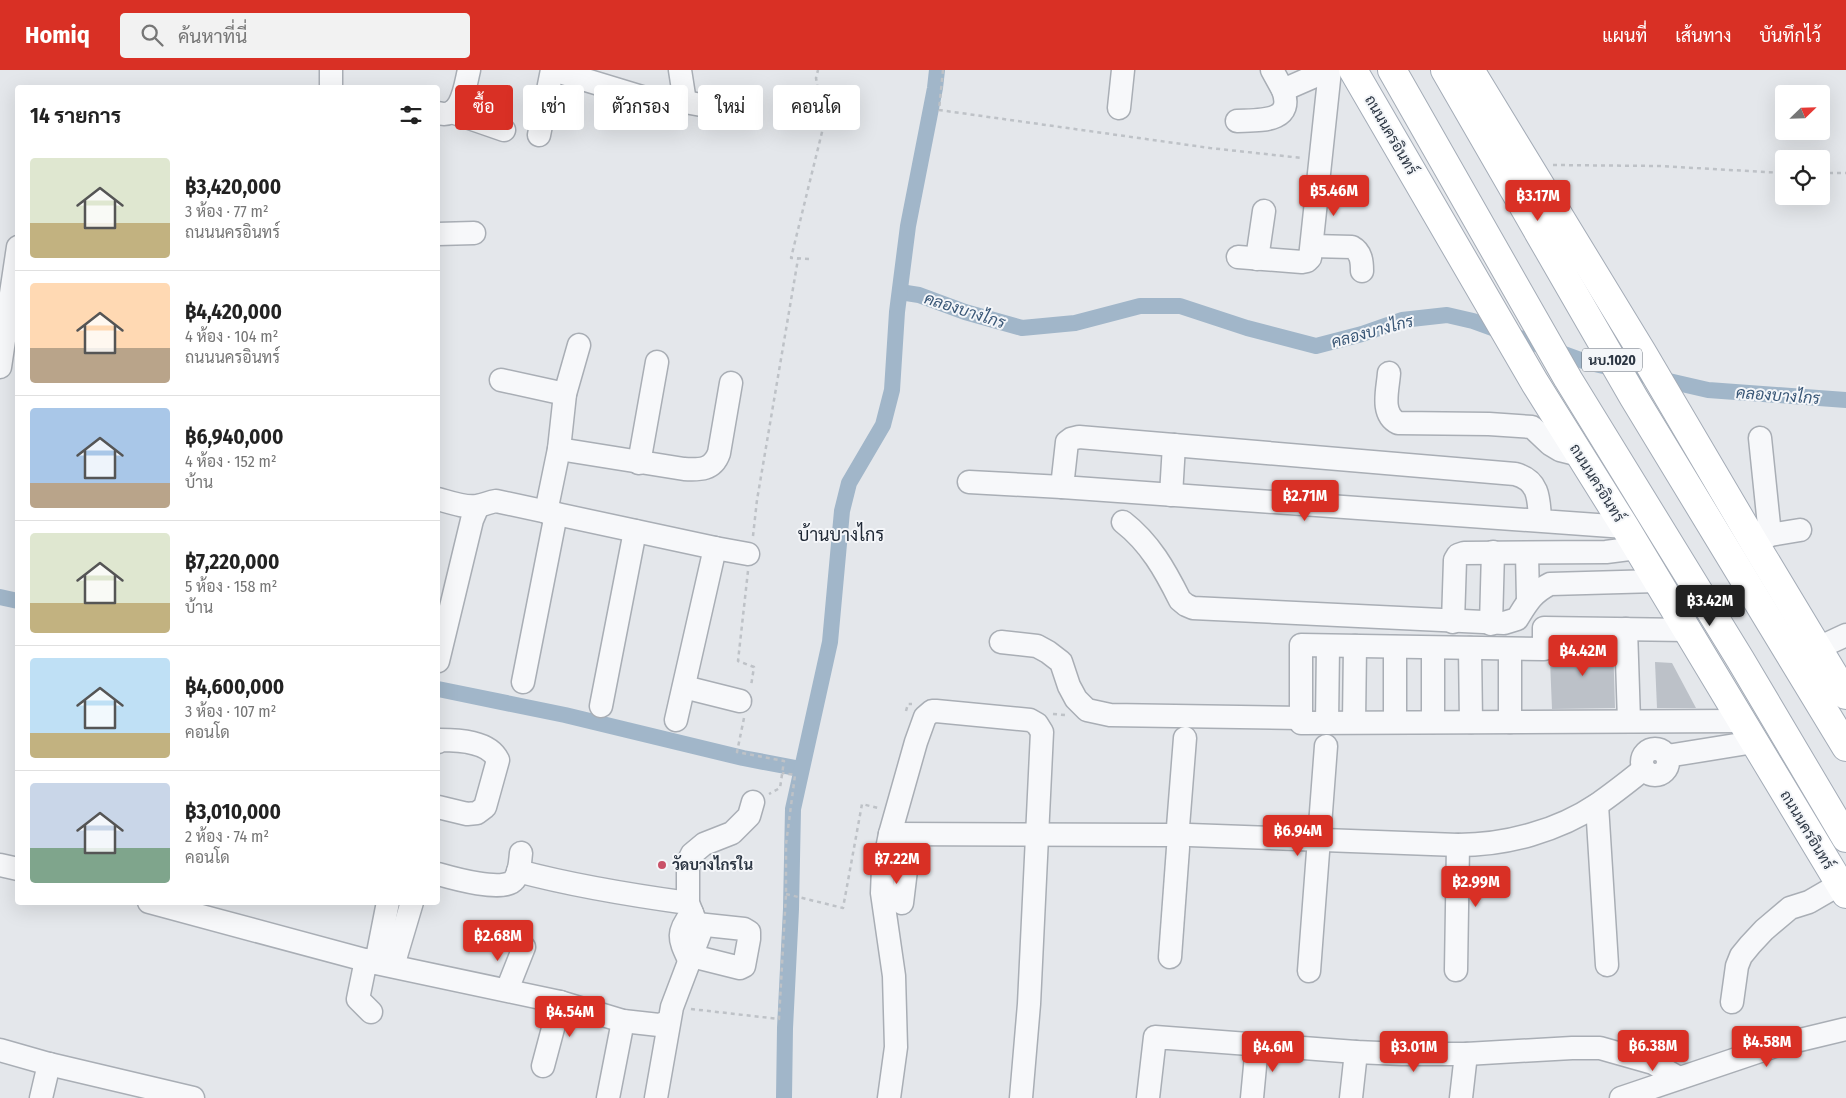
<!DOCTYPE html>
<html lang="th">
<meta charset="utf-8">
<style>
body{margin:0;font-family:"Fira Sans Condensed",Sarabun,sans-serif;background:#f2f2f2;color:#222;height:100vh;display:flex;flex-direction:column;font-size:19px;white-space:nowrap}
*{box-sizing:border-box;margin:0}
p{font-size:16px;color:#767676}
.icon{flex:none;width:28px;height:28px;fill:none;stroke:currentColor;stroke-width:2;stroke-linecap:round;stroke-linejoin:round}
.map{position:relative;flex:1;overflow:hidden}
.panel{position:absolute;left:15px;top:15px;width:425px;height:820px;display:flex;flex-direction:column;background:#fff;border-radius:5px;box-shadow:0 5px 20px #0002}
.panel>*{flex:none}
.banner{position:absolute;left:455px;top:15px;width:475px;height:45px;display:flex;gap:10px}
.needle{width:32px;rotate:67deg}
.tools{position:absolute;left:1775px;top:15px;display:grid;gap:10px}
.tools a{display:grid;place-items:center;width:55px;height:55px;border-radius:5px;background:#fff;box-shadow:0 5px 20px #0002;font-size:25px}
.price{position:absolute;translate:-50% -42px;padding:0 11px;border-radius:5px;background:#d93025;color:#fff;font-size:16px;line-height:32px;filter:drop-shadow(0 1px 2px #0008)}
.price::after{content:'';position:absolute;left:50%;top:30px;width:15px;height:11px;margin-left:-8px;background:inherit;clip-path:polygon(0 0,100% 0,50% 100%)}
.price.selected{background:#222;color:#fff}
ul{padding:0;list-style:none}
li{display:flex;align-items:center;gap:15px;height:125px;padding:0 15px}
li+li{border-top:1px solid #e0e0e0}
li span{display:grid;place-items:center;flex:none;width:140px;height:100px;border-radius:5px;color:#555}
li>.icon{margin-inline-start:auto}
span .icon{width:60px;height:60px;fill:#fffc;stroke-width:1}
li b{font-size:21px}
h2{display:flex;justify-content:space-between;align-items:center;height:60px;padding:0 15px;font-size:21px}
.tag{padding:0 18px;border-radius:5px;background:#fff;box-shadow:0 5px 20px #0002;font-size:18px;line-height:45px}
.tag.selected{background:#d93025;color:#fff}
header{display:flex;align-items:center;gap:30px;box-sizing:border-box;height:70px;padding:0 25px;background:#d93025;color:#fff}
header strong{font-size:24px}
nav{display:flex;gap:28px;margin-inline-start:auto;font-size:18px}
.search{width:350px;height:45px;background:#f2f2f2;display:flex;align-items:center;gap:12px;box-sizing:border-box;padding:0 18px;border-radius:5px;color:#767676;font-size:19px}
.map>svg:first-child{display:block}
.lines{fill:none;stroke-linecap:round;stroke-linejoin:round}
.canal{stroke:#a1b6c9;stroke-width:16}
.building{fill:#bcc1c8}
.minor-casing{stroke:#a9aeb5;stroke-width:25}
.major-casing{stroke:#a4acb7;stroke-width:30}
.path{stroke:#bec2c7;stroke-width:2.5;stroke-dasharray:4 4;stroke-linecap:butt}
.minor{stroke:#f7f8fa;stroke-width:22}
.major{stroke:#fff;stroke-width:28}
.poi-dot{fill:#c95167;stroke:#f4f6f9;stroke-width:2}
.labels{text-anchor:middle;stroke-width:4;stroke-linejoin:round;paint-order:stroke}
.shield{fill:#f4f6f9;stroke:#68707a;stroke-width:1}
.shield-label{font-size:14px;font-weight:bold;fill:#2c3643}
.street-label{font-size:15px;fill:#2c3643;stroke:#f4f6f9}
.poi-label{font-size:15px;font-weight:bold;fill:#2c3643;stroke:#f4f6f9;text-anchor:start}
.water-label{font-size:16px;font-style:italic;fill:#385676;stroke:#f4f6f9}
.quarter-label{font-size:18px;fill:#1e2734;stroke:#f4f6f9}
</style>
<header>
<strong>Homiq</strong>
<div class="search"><svg class="icon" aria-label="search" viewBox="0 0 24 24"><circle cx="10" cy="10" r="6"/><path d="M15 15l6 6"/></svg>ค้นหาที่นี่</div>
<nav><a>แผนที่</a><a>เส้นทาง</a><a>บันทึกไว้</a></nav>
</header>
<div class="map">
<svg width="1846" height="1028" viewBox="0 0 1846 1028">
<rect width="100%" height="100%" fill="#e4e7eb"/>
<g class="lines">
<!-- canal -->
<g class="canal">
<path d="M900,222l19,3 46,17 57,16 53,-5 65,-17h40l67,22 69,18 46,-12 40,-14 45,-5 26,6 113,41 122,28 138,10"/>
<path d="M0,527l18,4"/>
<path d="M438,619l127,26 178,43 58,11"/>
<path d="M784,1028l1,-70 6,-119 2,-100 37,-167 12,-131 7,-28 34,-58 9,-35 5,-78 11,-86 27,-138 2,-18"/>
</g>
</g>
<!-- building -->
<g class="building">
<path d="M1613,573l2,65 -63,1 -2,-49 6,-5 1,-10z"/>
<path d="M1655,592l17,1 24,45h-39z"/>
</g>
<g class="lines">
<defs>
<g id="minor">
<path d="M331,0v18"/>
<path d="M553,0l102,31 30,1 55,10"/>
<path d="M680,0l5,32"/>
<path d="M1272,0l11,20 46,-20"/>
<path d="M1119,38l4,-38"/>
<path d="M452,42l52,18"/>
<path d="M438,43c24,7 27,-27 31,-43"/>
<path d="M1237,51c22,-1 58,2 46,-31"/>
<path d="M539,65l13,-65"/>
<path d="M438,164l36,-1"/>
<path d="M1312,176l40,1c9,5 10,14 10,24"/>
<path d="M1238,187l64,5 5,-1 3,-3 20,-188"/>
<path d="M1257,189l7,-48"/>
<path d="M0,297l18,-120"/>
<path d="M1389,303c-1,16 -9,41 9,50l91,1 43,3 18,17 10,6 20,5"/>
<path d="M501,310l64,14"/>
<path d="M1760,368l10,97"/>
<path d="M559,379l125,20c16,1 29,1 35,-16l12,-70"/>
<path d="M639,393l18,-101"/>
<path d="M969,412l93,5"/>
<path d="M1171,425l3,-50"/>
<path d="M438,429c11,3 27,9 39,7 7,-1 12,-4 19,-5l219,47 -39,172"/>
<path d="M546,442l13,-63 6,-55 14,-49"/>
<path d="M1540,450c-1,-21 -1,-40 -25,-46l-436,-37 -8,2 -4,3 -5,45 563,40"/>
<path d="M1123,452c27,21 42,48 57,78l6,5 7,3 311,15 13,-4c10,-16 15,-26 33,-35l107,-3"/>
<path d="M1758,472l12,-7 30,-5"/>
<path d="M715,478l33,6"/>
<path d="M1527,483l1,47"/>
<path d="M1453,552l2,-62 3,-5 6,-2 142,-1 31,-4"/>
<path d="M1491,554l2,-72"/>
<path d="M1626,559l3,92"/>
<path d="M1687,560l-143,-2v21l-243,-4v78l440,-2"/>
<path d="M1001,572l36,4 11,6 13,10 8,24 7,13 11,11 23,5 191,3"/>
<path d="M1395,577v75"/>
<path d="M1470,578l1,74"/>
<path d="M1818,578l28,-13"/>
<path d="M1510,579v73"/>
<path d="M438,591l34,-141 6,-14"/>
<path d="M523,612l33,-168"/>
<path d="M684,617l56,14"/>
<path d="M601,636l34,-175"/>
<path d="M1354,652l1,-76"/>
<path d="M1433,652v-74"/>
<path d="M1327,653l1,-77"/>
<path d="M438,672l2,-2c18,0 49,1 58,20l-13,47 -8,6 -10,1 -29,-7"/>
<circle cx="1655" cy="692" r="13"/>
<path d="M1667,686l87,-14"/>
<path d="M1597,735l10,160"/>
<path d="M1178,757l7,-89"/>
<path d="M890,764l278,1"/>
<path d="M1189,765l269,10c48,0 100,-14 140,-41 16,-11 31,-23 46,-35"/>
<path d="M0,795l18,4"/>
<path d="M518,801c56,15 112,24 170,32"/>
<path d="M438,804c14,4 67,19 76,6 6,-7 6,-18 7,-27"/>
<path d="M149,832l227,61 184,39 63,19 36,4 9,-3"/>
<path d="M902,833l4,-33"/>
<path d="M692,886l48,12 4,-2 5,-27v-7l-5,-3 -47,-5"/>
<path d="M1170,887l8,-109"/>
<path d="M366,890l-8,39 13,13"/>
<path d="M690,892c-10,-22 -15,-28 2,-49"/>
<path d="M376,893l12,-61"/>
<path d="M393,896l19,-64"/>
<path d="M1456,900l2,-125"/>
<path d="M1309,901l17,-225"/>
<path d="M507,920l17,-43"/>
<path d="M1732,932l5,-36 4,-10 9,-11 14,-15 26,-22 19,-6 31,-18"/>
<path d="M0,980l49,14 144,34"/>
<path d="M543,996l17,-64"/>
<path d="M41,1028l8,-34"/>
<path d="M608,1028l15,-77"/>
<path d="M656,1028l16,-91 28,-74 -12,-30v-41l4,-8 12,-10 28,-11 17,-17 4,-14"/>
<path d="M889,1028l7,-51 -2,-71 -12,-83 1,-24 7,-35 26,-92 9,-25 7,-6h4l94,9 7,4 5,8 -13,272 -8,94"/>
<path d="M1148,1028l7,-61 201,15 46,2h64l106,-6h28l53,15 26,15"/>
<path d="M1252,1028l5,-53"/>
<path d="M1351,1028l5,-46"/>
<path d="M1461,1028l5,-44"/>
<path d="M1621,1028l154,-52 71,-17"/>
</g>
<g id="major">
<path d="M1353,0l182,313 90,144 221,367"/>
<path d="M1392,0l176,309 172,280 106,179"/>
<path d="M1445,0l189,328 212,349"/>
<path d="M1470,0l172,282 113,192 91,151"/>
</g>
</defs>
<!-- minor casing -->
<use href="#minor" class="minor-casing"/>
<!-- major casing -->
<use href="#major" class="major-casing"/>
<!-- path -->
<g class="path">
<path d="M943,0l-4,40 271,38 92,10"/>
<path d="M1553,95l106,1 125,7"/>
<path d="M1821,103h25"/>
<path d="M809,189l-18,-1 33,-134 -8,-46 2,-8"/>
<path d="M753,466l4,-36 41,-241"/>
<path d="M748,501l-10,90 16,6 -3,19"/>
<path d="M906,641l2,-7h4"/>
<path d="M1053,644l12,1"/>
<path d="M744,648l-7,34 47,9 -4,27 -11,6"/>
<path d="M786,824l57,14 19,-104 16,4"/>
<path d="M691,939l88,10 7,-125v-50l9,-69 -13,-2"/>
</g>
<!-- minor -->
<use href="#minor" class="minor"/>
<!-- major -->
<use href="#major" class="major"/>
</g>
<!-- markers -->
<circle class="poi-dot" cx="662" cy="795" r="5"/>
<g class="labels">
<!-- shield labels -->
<rect class="shield" x="1582" y="278.5" width="60" height="23" rx="4"/>
<g class="shield-label">
<text x="1612" y="295">นบ.1020</text>
</g>
<!-- street labels -->
<g class="street-label">
<text transform="translate(1391 65) rotate(60)" y="5">ถนนนครอินทร์</text>
<text transform="translate(1597 413) rotate(58)" y="5">ถนนนครอินทร์</text>
<text transform="translate(1807 760) rotate(59)" y="5">ถนนนครอินทร์</text>
</g>
<!-- poi labels -->
<g class="poi-label">
<text x="672" y="800">วัดบางไกรใน</text>
</g>
<!-- water labels -->
<g class="water-label">
<text transform="translate(965 240) rotate(18)" y="6">คลองบางไกร</text>
<text transform="translate(1372 261) rotate(-15)" y="6">คลองบางไกร</text>
<text transform="translate(1778 325) rotate(4)" y="6">คลองบางไกร</text>
</g>
<!-- quarter labels -->
<g class="quarter-label">
<text x="841" y="471">บ้านบางไกร</text>
</g>
</g>
</svg>
<div class="tools">
<a><svg class="needle" viewBox="-14 -14 28 28"><path d="M0-13l5 13h-10z" fill="#e53935"/><path d="M0 13l5-13h-10z" fill="#767676"/></svg></a>
<a><svg class="icon" aria-label="locate" viewBox="0 0 24 24"><circle cx="12" cy="12" r="6"/><path d="M12 2v4M12 18v4M2 12h4M18 12h4"/></svg></a>
</div>
<b class="price" style="left:1334px;top:147px">฿5.46M</b>
<b class="price" style="left:1538px;top:152px">฿3.17M</b>
<b class="price" style="left:1305px;top:452px">฿2.71M</b>
<b class="price selected" style="left:1710px;top:557px">฿3.42M</b>
<b class="price" style="left:1583px;top:607px">฿4.42M</b>
<b class="price" style="left:1298px;top:787px">฿6.94M</b>
<b class="price" style="left:897px;top:815px">฿7.22M</b>
<b class="price" style="left:1476px;top:838px">฿2.99M</b>
<b class="price" style="left:498px;top:892px">฿2.68M</b>
<b class="price" style="left:570px;top:968px">฿4.54M</b>
<b class="price" style="left:1767px;top:998px">฿4.58M</b>
<b class="price" style="left:1653px;top:1002px">฿6.38M</b>
<b class="price" style="left:1273px;top:1003px">฿4.6M</b>
<b class="price" style="left:1414px;top:1003px">฿3.01M</b>
<div class="banner">
<a class="tag selected">ซื้อ</a>
<a class="tag">เช่า</a>
<a class="tag">ตัวกรอง</a>
<a class="tag">ใหม่</a>
<a class="tag">คอนโด</a>
</div>
<section class="panel">
<h2>14 รายการ<svg class="icon" aria-label="filters" viewBox="0 0 24 24"><path d="M4 7h16M4 17h16"/><circle cx="9" cy="7" r="2"/><circle cx="15" cy="17" r="2"/></svg></h2>
<ul>
<li><span style="background:linear-gradient(#dfe7d0 65%,#c2b280 0)"><svg class="icon" aria-label="home" viewBox="0 0 24 24"><path d="M3 11l9-7 9 7M6 9v11h12V9"/></svg></span><div><b>฿3,420,000</b><p>3 ห้อง · 77 m²</p><p>ถนนนครอินทร์</p></div></li>
<li><span style="background:linear-gradient(#ffd9b3 65%,#b9a48a 0)"><svg class="icon" aria-label="home" viewBox="0 0 24 24"><path d="M3 11l9-7 9 7M6 9v11h12V9"/></svg></span><div><b>฿4,420,000</b><p>4 ห้อง · 104 m²</p><p>ถนนนครอินทร์</p></div></li>
<li><span style="background:linear-gradient(#a9c7e8 75%,#b9a48a 0)"><svg class="icon" aria-label="home" viewBox="0 0 24 24"><path d="M3 11l9-7 9 7M6 9v11h12V9"/></svg></span><div><b>฿6,940,000</b><p>4 ห้อง · 152 m²</p><p>บ้าน</p></div></li>
<li><span style="background:linear-gradient(#dfe7d0 70%,#c2b280 0)"><svg class="icon" aria-label="home" viewBox="0 0 24 24"><path d="M3 11l9-7 9 7M6 9v11h12V9"/></svg></span><div><b>฿7,220,000</b><p>5 ห้อง · 158 m²</p><p>บ้าน</p></div></li>
<li><span style="background:linear-gradient(#bfe0f5 75%,#c2b280 0)"><svg class="icon" aria-label="home" viewBox="0 0 24 24"><path d="M3 11l9-7 9 7M6 9v11h12V9"/></svg></span><div><b>฿4,600,000</b><p>3 ห้อง · 107 m²</p><p>คอนโด</p></div></li>
<li><span style="background:linear-gradient(#c9d6e8 65%,#7fa58c 0)"><svg class="icon" aria-label="home" viewBox="0 0 24 24"><path d="M3 11l9-7 9 7M6 9v11h12V9"/></svg></span><div><b>฿3,010,000</b><p>2 ห้อง · 74 m²</p><p>คอนโด</p></div></li>
</ul>
</section>
</div>
